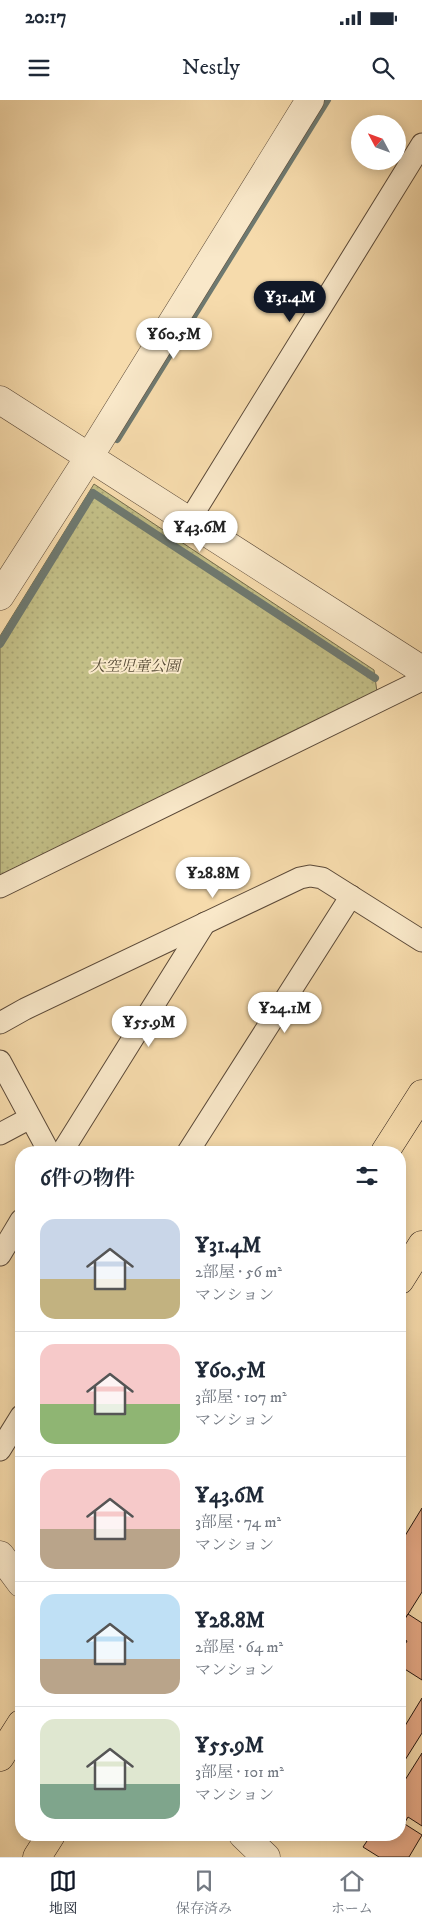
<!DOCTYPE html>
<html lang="ja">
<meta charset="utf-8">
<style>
body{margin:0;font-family:"IM FELL DW Pica","Noto Serif JP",serif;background:#f2f2f3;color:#1f2937;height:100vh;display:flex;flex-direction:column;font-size:19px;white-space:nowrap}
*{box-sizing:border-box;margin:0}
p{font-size:16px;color:#747a83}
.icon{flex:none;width:28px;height:28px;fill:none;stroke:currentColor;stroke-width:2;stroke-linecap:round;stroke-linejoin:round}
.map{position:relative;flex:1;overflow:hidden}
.details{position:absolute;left:15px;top:1046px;width:391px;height:695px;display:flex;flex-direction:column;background:#fff;border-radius:20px;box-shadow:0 2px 12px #0003}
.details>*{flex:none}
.needle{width:32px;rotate:311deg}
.controls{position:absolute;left:351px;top:15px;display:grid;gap:10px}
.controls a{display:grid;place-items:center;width:55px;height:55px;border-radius:50%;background:#fff;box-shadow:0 2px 12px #0003;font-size:25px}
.price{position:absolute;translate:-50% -42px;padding:0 11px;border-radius:18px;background:#fff;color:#222;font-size:16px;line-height:32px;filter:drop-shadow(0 1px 2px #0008)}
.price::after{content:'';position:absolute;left:50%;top:30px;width:15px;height:11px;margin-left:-8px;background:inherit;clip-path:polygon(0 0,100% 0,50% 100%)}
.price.on{background:#111827;color:#fff}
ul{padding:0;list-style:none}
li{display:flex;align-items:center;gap:15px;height:125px;padding:0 25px}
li+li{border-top:1px solid #e0e1e3}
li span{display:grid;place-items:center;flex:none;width:140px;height:100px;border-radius:15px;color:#555}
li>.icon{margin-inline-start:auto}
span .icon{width:60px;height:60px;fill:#fffc;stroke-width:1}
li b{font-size:21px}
h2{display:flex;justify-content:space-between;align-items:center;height:60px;padding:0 25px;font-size:21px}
.status{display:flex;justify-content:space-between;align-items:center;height:35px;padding:0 25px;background:#fff;direction:ltr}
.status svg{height:14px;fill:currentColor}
header{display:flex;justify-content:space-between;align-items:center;height:65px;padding:0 25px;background:#fff;font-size:22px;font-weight:600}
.menu{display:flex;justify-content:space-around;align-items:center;height:70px;border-top:1px solid #e0e1e3;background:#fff;font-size:14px;color:#747a83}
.menu a{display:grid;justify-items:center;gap:2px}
.menu .on{color:#111827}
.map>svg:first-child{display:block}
.park{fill:url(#park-dots);stroke:#746b4c}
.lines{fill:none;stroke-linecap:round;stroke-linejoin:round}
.stream{stroke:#6e7970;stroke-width:8}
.building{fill:#e7ab88;stroke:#271812}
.minor-casing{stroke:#5b4938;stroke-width:23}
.tertiary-casing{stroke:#5b4938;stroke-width:29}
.primary-casing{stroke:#271812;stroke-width:29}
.minor{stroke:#f9e8c9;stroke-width:21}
.tertiary{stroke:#f9e8c9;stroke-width:28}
.primary{stroke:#f6dbac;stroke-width:28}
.labels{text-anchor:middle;stroke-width:4;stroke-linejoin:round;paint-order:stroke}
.park-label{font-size:15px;font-style:italic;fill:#564a35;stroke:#f9e8c9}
</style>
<div class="status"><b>20:17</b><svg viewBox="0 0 49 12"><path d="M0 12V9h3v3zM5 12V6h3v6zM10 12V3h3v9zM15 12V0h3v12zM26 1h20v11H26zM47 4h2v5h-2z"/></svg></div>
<header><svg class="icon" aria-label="menu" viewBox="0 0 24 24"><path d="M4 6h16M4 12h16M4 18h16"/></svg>Nestly<svg class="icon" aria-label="search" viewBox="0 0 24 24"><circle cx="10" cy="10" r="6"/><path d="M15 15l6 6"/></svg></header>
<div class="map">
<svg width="422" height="1757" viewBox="0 0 422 1757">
<defs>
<pattern id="park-dots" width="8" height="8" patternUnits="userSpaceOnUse" patternTransform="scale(1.25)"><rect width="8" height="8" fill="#c2be86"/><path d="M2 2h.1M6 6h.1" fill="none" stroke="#a7a373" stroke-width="1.8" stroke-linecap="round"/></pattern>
</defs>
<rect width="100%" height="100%" fill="#f6dbac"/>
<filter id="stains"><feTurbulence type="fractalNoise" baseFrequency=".004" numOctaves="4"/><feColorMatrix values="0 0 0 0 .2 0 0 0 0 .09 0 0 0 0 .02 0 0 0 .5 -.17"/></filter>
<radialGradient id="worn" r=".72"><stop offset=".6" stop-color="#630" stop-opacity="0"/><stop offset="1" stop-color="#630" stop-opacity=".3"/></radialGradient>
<!-- park -->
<path class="park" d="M94,384l280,186 3,22 -377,183v-239z"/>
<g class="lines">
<!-- stream -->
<g class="stream">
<path d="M117,339l210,-339"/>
<path d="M0,544l93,-151 282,185"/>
</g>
</g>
<!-- building -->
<g class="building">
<path d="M422,1408v84l-22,35v-83z"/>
<path d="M408,1514l14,9v57l-22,-14v-13l7,-12 -7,-4v-10z"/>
<path d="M422,1598v35l-22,35v-34z"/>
<path d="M422,1653v73l-14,-9 -4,7 -4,-3v-33z"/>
<path d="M400,1721l22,14 -13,22h-30l-16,-10 8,-12h29z"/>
</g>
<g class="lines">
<defs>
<g id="minor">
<path d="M189,421l233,-377"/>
<path d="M0,787l422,-207"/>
<path d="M0,923l25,-14 275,-131 10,-2 12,2 100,63"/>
<path d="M0,961l49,91"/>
<path d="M0,1034l30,-16"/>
<path d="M62,1052l143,-229"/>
<path d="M188,1052l163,-256"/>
<path d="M0,1155l21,-35"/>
<path d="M0,1350l21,-34"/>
</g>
<g id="tertiary">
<path d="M0,300l422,270"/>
<path d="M0,496l89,-139 221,-357"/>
<path d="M0,1455l21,28"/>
<path d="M243,1735l23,22"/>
</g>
<g id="primary">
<path d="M385,1052l37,-58"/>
<path d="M400,1180l22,-35"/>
<path d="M0,1657l21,-33"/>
<path d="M37,1757l14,-22"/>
</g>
</defs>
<!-- minor casing -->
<use href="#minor" class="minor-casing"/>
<!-- tertiary casing -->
<use href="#tertiary" class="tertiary-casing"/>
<!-- primary casing -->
<use href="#primary" class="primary-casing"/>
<!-- minor -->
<use href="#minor" class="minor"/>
<!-- tertiary -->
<use href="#tertiary" class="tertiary"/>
<!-- primary -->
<use href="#primary" class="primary"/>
</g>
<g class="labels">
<!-- park labels -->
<g class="park-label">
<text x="135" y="571">大空児童公園</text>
</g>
</g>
<rect width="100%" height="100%" filter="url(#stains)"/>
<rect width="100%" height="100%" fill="url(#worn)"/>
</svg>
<div class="controls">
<a><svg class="needle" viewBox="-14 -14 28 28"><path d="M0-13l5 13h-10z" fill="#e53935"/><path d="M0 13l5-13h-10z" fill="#747a83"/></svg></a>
</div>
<b class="price on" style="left:290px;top:223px">¥31.4M</b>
<b class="price" style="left:174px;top:260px">¥60.5M</b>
<b class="price" style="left:200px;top:453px">¥43.6M</b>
<b class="price" style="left:213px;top:799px">¥28.8M</b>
<b class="price" style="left:285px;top:934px">¥24.1M</b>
<b class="price" style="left:149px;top:948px">¥55.9M</b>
<section class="details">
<h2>6件の物件<svg class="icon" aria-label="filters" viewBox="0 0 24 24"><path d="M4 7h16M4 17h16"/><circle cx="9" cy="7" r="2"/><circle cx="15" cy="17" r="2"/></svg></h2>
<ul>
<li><span style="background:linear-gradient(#c9d6e8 60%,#c2b280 0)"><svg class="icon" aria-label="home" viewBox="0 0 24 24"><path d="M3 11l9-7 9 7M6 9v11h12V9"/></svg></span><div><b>¥31.4M</b><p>2部屋 · 56 m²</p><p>マンション</p></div></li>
<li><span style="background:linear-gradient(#f6c9c9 60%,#8fb573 0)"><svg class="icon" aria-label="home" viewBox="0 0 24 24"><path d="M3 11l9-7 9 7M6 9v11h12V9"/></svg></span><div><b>¥60.5M</b><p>3部屋 · 107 m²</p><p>マンション</p></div></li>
<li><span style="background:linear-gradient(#f6c9c9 60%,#b9a48a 0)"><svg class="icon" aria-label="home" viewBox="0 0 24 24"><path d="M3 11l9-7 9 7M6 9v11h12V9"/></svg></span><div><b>¥43.6M</b><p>3部屋 · 74 m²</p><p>マンション</p></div></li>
<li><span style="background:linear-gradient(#bfe0f5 65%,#b9a48a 0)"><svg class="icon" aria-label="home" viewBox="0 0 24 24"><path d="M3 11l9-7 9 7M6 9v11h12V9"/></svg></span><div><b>¥28.8M</b><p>2部屋 · 64 m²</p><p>マンション</p></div></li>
<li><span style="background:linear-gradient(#dfe7d0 65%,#7fa58c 0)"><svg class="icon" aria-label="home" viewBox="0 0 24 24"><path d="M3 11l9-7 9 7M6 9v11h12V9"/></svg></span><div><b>¥55.9M</b><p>3部屋 · 101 m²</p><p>マンション</p></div></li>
</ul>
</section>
</div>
<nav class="menu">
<a class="on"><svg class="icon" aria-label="map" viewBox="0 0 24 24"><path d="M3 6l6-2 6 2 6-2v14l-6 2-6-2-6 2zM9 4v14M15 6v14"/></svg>地図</a>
<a><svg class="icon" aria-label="saved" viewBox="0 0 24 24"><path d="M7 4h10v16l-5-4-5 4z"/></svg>保存済み</a>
<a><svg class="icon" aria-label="home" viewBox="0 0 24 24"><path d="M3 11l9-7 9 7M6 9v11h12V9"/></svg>ホーム</a>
</nav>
